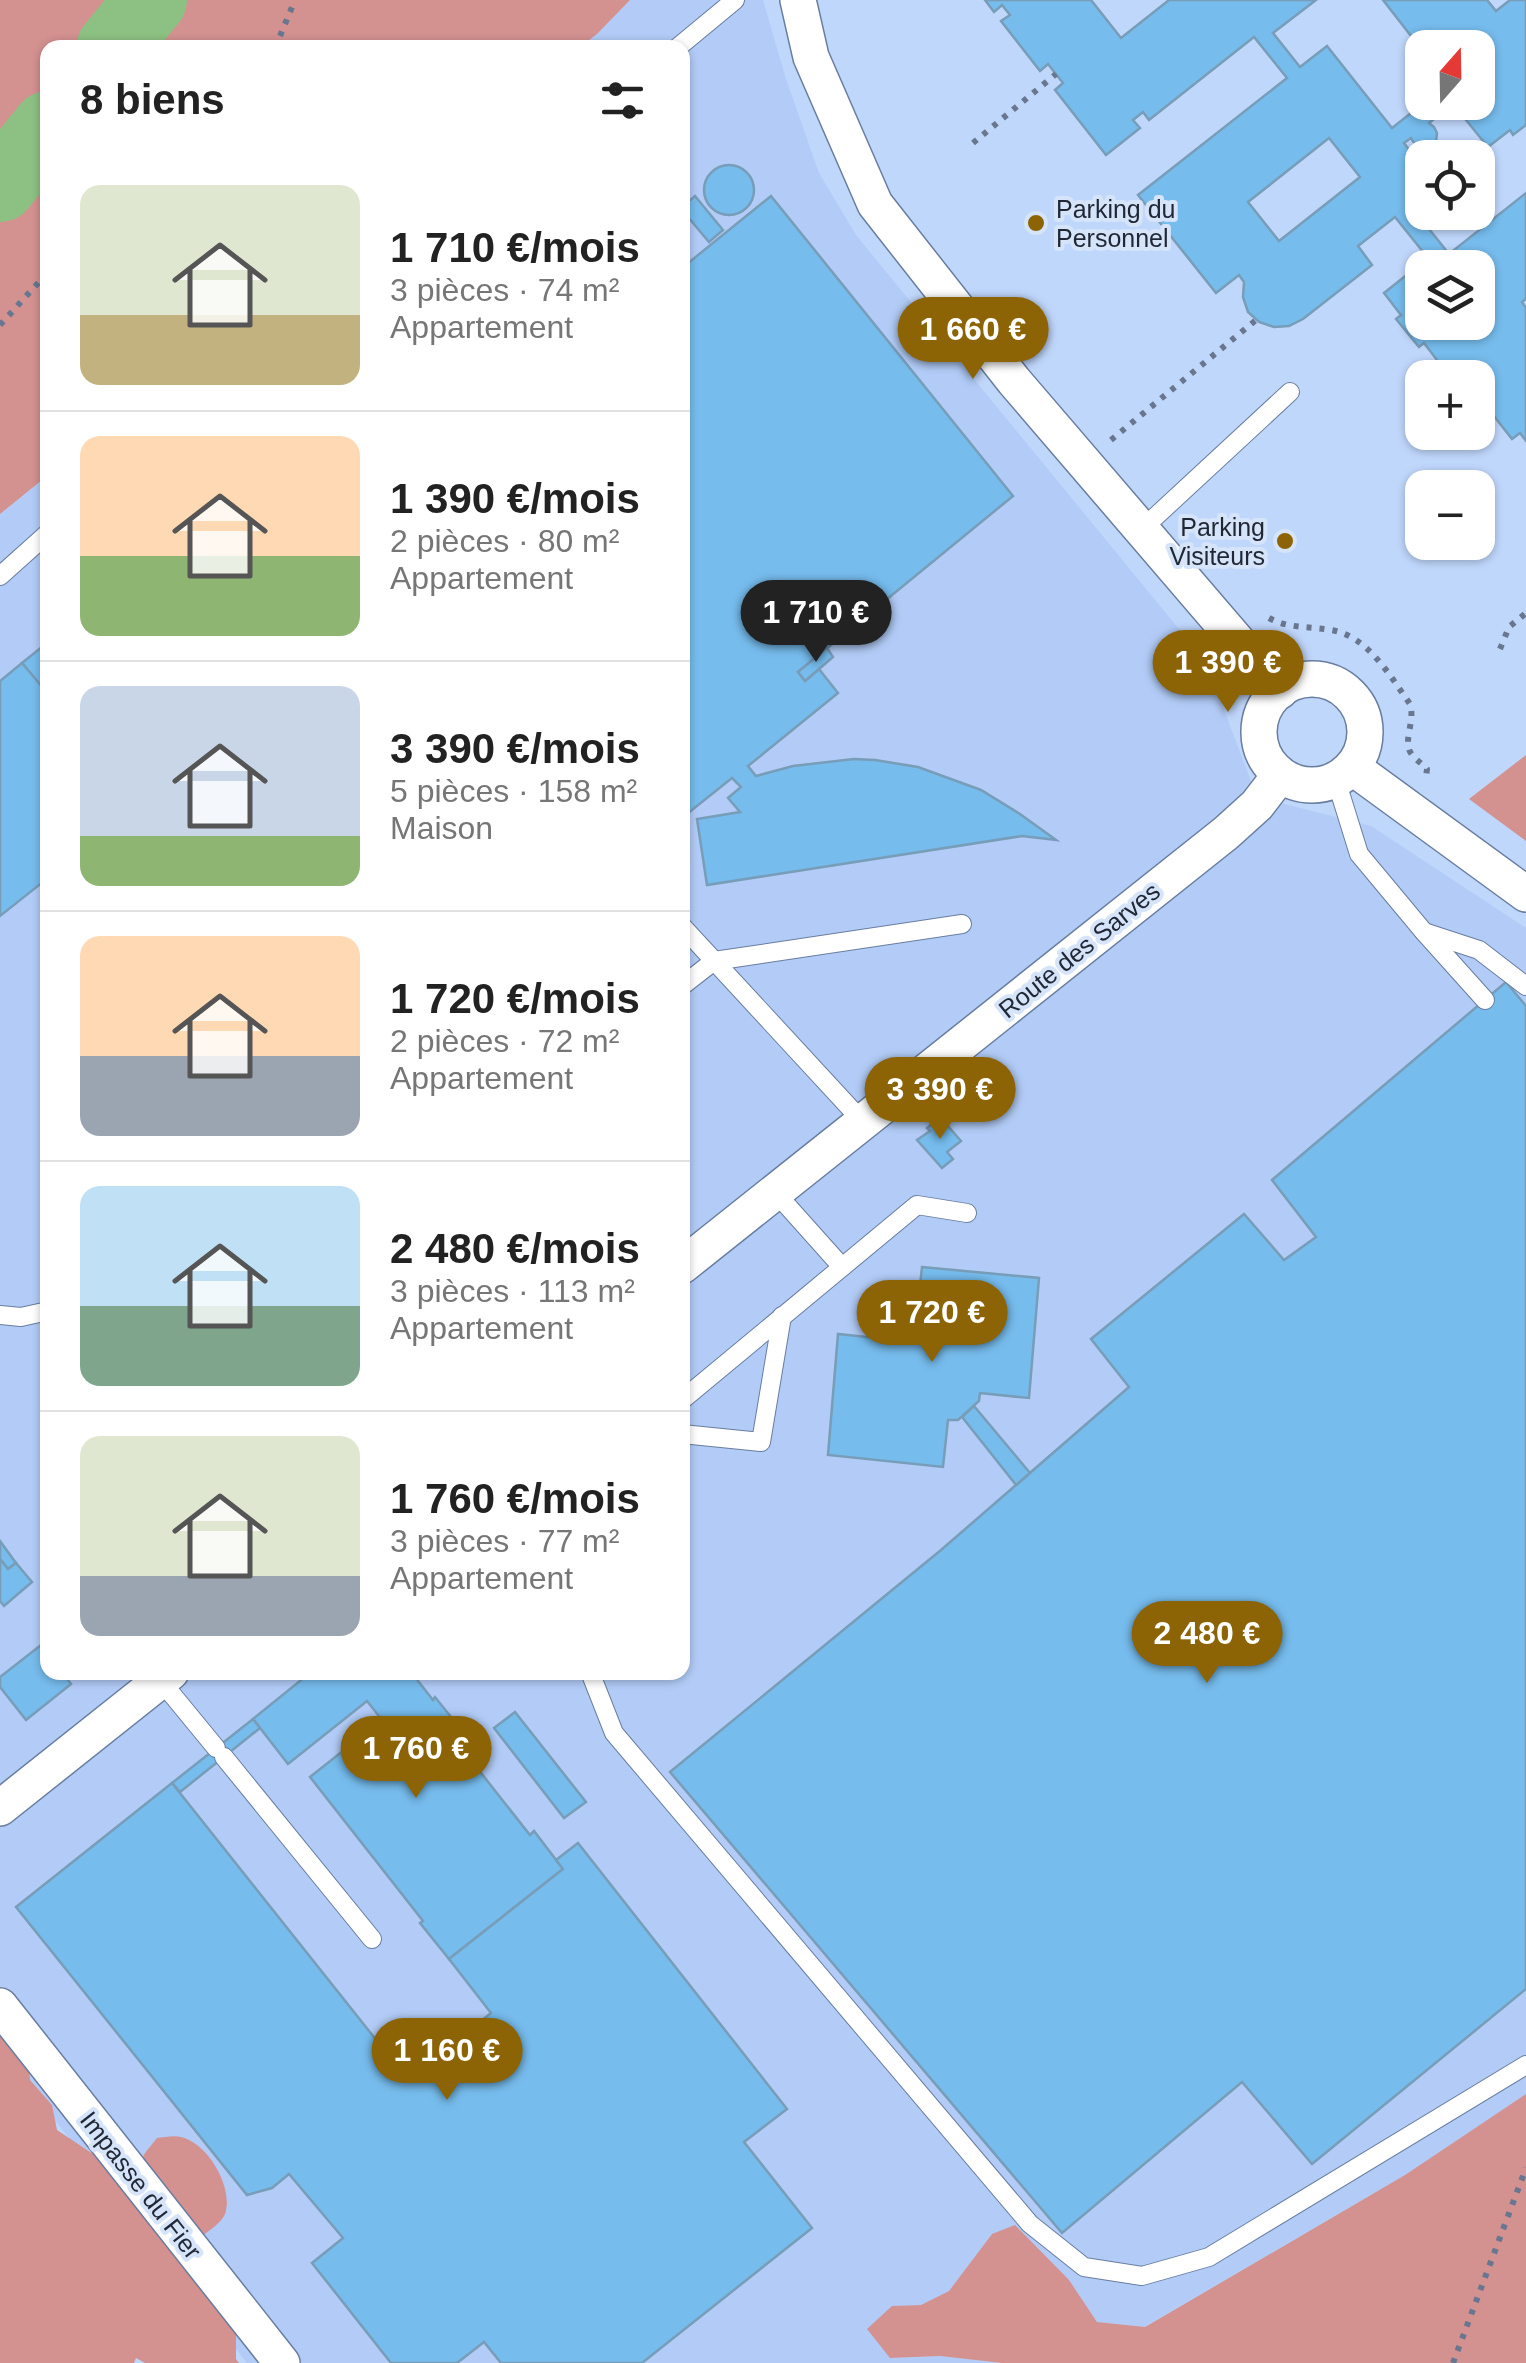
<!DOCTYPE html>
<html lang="fr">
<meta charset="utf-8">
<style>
body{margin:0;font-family:Arial,sans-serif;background:#f2f2f2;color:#222;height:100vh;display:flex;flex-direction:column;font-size:38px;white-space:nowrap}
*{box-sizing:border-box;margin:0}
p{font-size:32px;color:#767676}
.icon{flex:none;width:55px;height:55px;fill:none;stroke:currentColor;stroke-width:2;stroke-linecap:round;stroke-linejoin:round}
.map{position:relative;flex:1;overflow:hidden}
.drawer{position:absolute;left:40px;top:40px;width:650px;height:1640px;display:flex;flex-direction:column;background:#fff;border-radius:20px;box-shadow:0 2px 8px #0004}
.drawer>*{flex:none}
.needle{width:65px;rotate:20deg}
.controls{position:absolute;left:1405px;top:30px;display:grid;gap:20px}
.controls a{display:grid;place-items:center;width:90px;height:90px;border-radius:20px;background:#fff;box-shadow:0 2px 8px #0004;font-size:50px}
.price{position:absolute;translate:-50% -85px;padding:0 22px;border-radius:35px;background:#8c6405;color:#fff;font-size:32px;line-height:65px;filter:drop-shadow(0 2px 5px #0008)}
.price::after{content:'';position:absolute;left:50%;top:60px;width:30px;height:22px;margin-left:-15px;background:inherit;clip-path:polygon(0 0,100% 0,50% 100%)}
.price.selected{background:#222;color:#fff}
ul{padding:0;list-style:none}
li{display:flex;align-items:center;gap:30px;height:250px;padding:0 40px}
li+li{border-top:2px solid #e0e0e0}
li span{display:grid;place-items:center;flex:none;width:280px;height:200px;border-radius:20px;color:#555}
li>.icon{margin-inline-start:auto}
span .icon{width:120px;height:120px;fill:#fffc;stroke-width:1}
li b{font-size:42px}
h2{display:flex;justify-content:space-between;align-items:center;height:120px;padding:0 40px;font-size:42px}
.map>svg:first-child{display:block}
.built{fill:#b2ccf7}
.green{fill:#d39190}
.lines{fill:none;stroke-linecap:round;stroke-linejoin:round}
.river{stroke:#8dc083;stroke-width:72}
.building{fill:#76bced;stroke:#789db8;stroke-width:2.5;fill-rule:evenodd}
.service-casing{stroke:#697d9f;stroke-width:20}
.minor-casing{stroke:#697d9f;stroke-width:38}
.path{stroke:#68778f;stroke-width:6;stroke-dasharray:5 8;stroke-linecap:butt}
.service{stroke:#fff;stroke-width:18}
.minor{stroke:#fff;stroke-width:35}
.poi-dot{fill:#8c6405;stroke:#d6e4fa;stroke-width:4}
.labels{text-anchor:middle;stroke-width:8;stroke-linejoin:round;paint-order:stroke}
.poi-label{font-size:25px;fill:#1f2735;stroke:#d6e4fa;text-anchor:start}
.street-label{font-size:25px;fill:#1f2735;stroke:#d6e4fa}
</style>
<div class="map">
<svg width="1526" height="2363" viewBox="0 0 1526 2363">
<rect width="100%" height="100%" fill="#c0d7fc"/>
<!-- built -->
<path class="built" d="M630,0h133l23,79 33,94 37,62 350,427 51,135 114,29 155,102v1166l-121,81 -261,152 -47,-5 -28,-42 -77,-46 -43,57 -28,14 -29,1 -2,52 50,-2 62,7h-755l-247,-312v-1537l47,-38 1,1196h634v-1624l-102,-1 17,-13z"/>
<!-- green -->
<g class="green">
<path d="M0,0h630l-33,34 -17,13 -532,1 -1,428 -47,38z"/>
<path d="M1526,755v86l-57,-42z"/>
<path d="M0,2016l27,34 3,30 22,25 5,25 60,40 20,-1 8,-16 12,-15c7,-1 17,-3 24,-1 27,6 53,51 44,77 -4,9 -15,16 -23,22l34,95v28l3,4h-94l-9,-5 -2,5h-134z"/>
<path d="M1526,2094v269h-524l-62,-7 -50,2 -23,-29 25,-23 29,-1 28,-14 43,-57 23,-9 54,55 28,42 48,5 260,-152z"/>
</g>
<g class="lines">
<!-- river -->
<g class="river">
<path d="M112,48l39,-48"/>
<path d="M0,186l48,-59"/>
</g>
</g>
<!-- building -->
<g class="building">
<path d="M985,0h106l30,38 48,-38h147l-43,33 27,34 27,-21 65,82 33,-26h53v-54h-56v2l-39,-50h104l9,11 14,-11h16v125l-13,10 -3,-5 -22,17 -35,-43 -24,19 5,4 3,6 -1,9 -4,5 -6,3 -9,-2 -6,-10 -7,5 18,24v28l-12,10 39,49 77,-61v106l-4,3 4,6v133l-6,-8 -8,6 -26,-33 -7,6 -1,-1v-33h-38l-7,-8 7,-6 -16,-21 -5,4 -23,-28 5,-4 -17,-22 44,-35 -33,-41 -37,29 14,19 -69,54 -14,7 -15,1 -15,-5 -11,-10 -5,-15 1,-15 -5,-7 -23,18 -78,-98 149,-117 -33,-41 -105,83 -6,-8 -10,8 7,8 -34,27 -51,-65 8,-7 -15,-19 -8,7 -39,-50 9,-6 -8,-10 -8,7zM1329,138l31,39 -81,64 -31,-39zM1422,268h56v54h-56z"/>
<circle cx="729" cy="190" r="25"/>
<path d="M695,196l28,34 -14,12 -27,-32v-3z"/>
<path d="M771,196l242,300 -215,176 7,9 14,-12 19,24 -90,73 8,10 37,-10 61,-7 21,1 43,7 63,23 39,24 36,26 -34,-4 -315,49 -10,-66 43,-7 -12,-14 13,-11 -9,-9 -50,40v-550z"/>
<path d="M48,642v52l-26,-31z"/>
<path d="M827,648l6,9 -28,24 -7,-9z"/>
<path d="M22,663l26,31v184l-48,38v-235z"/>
<path d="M1506,982l20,24v983l-214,175 -70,-82 -180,151 -392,-461 271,-222 188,-163 -38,-48 153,-125 40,46 32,-23 -44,-57z"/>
<path d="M940,1117l21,24 -14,11 6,7 -11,9 -25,-28 13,-9 -3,-3z"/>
<path d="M922,1267l117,11 -10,120 -49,-5 -1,8 -21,19h-10l-5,47 -115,-12 10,-121 38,4 2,-17 21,-17 19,1z"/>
<path d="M974,1406l56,67 -14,12 -54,-68z"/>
<path d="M0,1541l16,22 -8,6 -8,-10z"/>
<path d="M0,1559l8,10 8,-6 16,19 -28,24 -4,-5z"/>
<path d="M41,1645l7,9v18h14l9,12 -45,36 -26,-33v-10z"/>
<path d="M311,1672h100l22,28 2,-3 33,41 -9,7 71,90 4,-4 29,38 -114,90 -29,-36 3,-2 -113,-144 72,-57 -15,-19 -79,63 -35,-45z"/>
<path d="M515,1712l71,90 -22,16 -70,-90z"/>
<path d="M253,1719l7,9 -80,64 -8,-9z"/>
<path d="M172,1783l236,297 83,-67 -42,-54 114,-90 -7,-9 22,-17 209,266 -43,33 68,86 -170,135h-141l-17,-21 -27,21h-66l-79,-100 31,-25 -54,-64 -17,14 -25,7 -231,-288z"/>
</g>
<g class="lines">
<defs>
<g id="service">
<path d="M677,48l58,-48"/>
<path d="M1141,530l149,-138"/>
<path d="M0,576l48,-43"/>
<path d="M1336,780l23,74 65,78 61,68"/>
<path d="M682,926l181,196"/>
<path d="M1424,932l55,18 47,36"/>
<path d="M682,986l32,-25 248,-37"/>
<path d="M775,1192l67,75"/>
<path d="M0,1315l21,2 27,-6"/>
<path d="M682,1400l235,-195 50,8"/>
<path d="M682,1434l79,8 21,-126"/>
<path d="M590,1672l24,61 416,491 54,43 58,9 67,-19 317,-192"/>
<path d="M161,1681l55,67"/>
<path d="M224,1757l148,182"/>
</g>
<g id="minor">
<path d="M798,0l13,57 64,147 139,177 266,310"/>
<circle cx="1312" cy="732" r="53"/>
<path d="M1352,767l174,127"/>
<path d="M682,1266l544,-433 31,-28 23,-30"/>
<path d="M0,1808l171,-136"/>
<path d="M0,2006l282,357"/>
</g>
</defs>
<!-- service casing -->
<use href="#service" class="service-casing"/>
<!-- minor casing -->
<use href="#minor" class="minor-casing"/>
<!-- path -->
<g class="path">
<path d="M275,48l20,-48"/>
<path d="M973,143l83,-69"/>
<path d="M0,325l48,-53"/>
<path d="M1111,440l145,-120"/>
<path d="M1269,618c20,11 40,8 62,12 37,6 59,46 79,74 5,17 -5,31 -1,45 2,8 13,14 18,20l-1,8"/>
<path d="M1500,649l9,-22 17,-14"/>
<path d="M1453,2363l73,-195"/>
</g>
<!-- service -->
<use href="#service" class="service"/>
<!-- minor -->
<use href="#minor" class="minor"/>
</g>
<!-- markers -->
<g class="poi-dot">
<circle cx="1036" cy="223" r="10"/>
<circle cx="1285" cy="541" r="10"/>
</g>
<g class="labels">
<!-- poi labels -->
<g class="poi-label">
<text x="1056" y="218">Parking du<tspan x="1056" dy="29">Personnel</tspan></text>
<text x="1265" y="536" text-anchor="end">Parking<tspan x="1265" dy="29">Visiteurs</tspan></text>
</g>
<!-- street labels -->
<g class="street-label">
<text transform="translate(1079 950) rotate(-39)" y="9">Route des Sarves</text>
<text transform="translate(141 2185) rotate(52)" y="9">Impasse du Fier</text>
</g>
</g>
</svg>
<div class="controls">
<a><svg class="needle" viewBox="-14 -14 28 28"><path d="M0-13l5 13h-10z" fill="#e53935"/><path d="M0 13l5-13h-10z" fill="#767676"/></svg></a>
<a><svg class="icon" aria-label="locate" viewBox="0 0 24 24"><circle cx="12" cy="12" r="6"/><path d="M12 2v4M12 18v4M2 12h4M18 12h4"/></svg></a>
<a><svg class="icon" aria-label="layers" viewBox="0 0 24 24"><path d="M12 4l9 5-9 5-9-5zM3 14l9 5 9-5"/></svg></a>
<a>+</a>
<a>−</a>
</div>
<b class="price" style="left:973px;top:382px">1 660 €</b>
<b class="price selected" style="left:816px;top:665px">1 710 €</b>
<b class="price" style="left:1228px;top:715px">1 390 €</b>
<b class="price" style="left:940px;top:1142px">3 390 €</b>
<b class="price" style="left:932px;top:1365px">1 720 €</b>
<b class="price" style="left:1207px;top:1686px">2 480 €</b>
<b class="price" style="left:416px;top:1801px">1 760 €</b>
<b class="price" style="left:447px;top:2103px">1 160 €</b>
<section class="drawer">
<h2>8 biens<svg class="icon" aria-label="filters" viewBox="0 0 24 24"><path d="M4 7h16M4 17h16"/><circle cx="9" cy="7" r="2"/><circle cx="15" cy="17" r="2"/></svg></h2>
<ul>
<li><span style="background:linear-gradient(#dfe7d0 65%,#c2b280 0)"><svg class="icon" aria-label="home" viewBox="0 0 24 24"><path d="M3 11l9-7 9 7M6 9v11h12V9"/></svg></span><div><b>1 710 €/mois</b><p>3 pièces · 74 m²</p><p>Appartement</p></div></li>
<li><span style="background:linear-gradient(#ffd9b3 60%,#8fb573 0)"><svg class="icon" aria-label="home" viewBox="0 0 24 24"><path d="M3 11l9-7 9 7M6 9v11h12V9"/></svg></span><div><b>1 390 €/mois</b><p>2 pièces · 80 m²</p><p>Appartement</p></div></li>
<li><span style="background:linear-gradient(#c9d6e8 75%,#8fb573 0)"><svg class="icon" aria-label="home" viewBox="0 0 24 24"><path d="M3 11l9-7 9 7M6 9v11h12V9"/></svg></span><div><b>3 390 €/mois</b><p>5 pièces · 158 m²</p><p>Maison</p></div></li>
<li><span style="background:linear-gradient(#ffd9b3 60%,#9aa5b1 0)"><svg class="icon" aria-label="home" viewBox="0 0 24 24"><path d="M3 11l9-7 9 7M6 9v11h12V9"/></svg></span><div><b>1 720 €/mois</b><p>2 pièces · 72 m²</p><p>Appartement</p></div></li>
<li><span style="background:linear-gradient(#bfe0f5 60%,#7fa58c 0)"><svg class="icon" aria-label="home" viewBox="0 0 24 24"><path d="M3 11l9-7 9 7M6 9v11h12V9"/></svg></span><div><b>2 480 €/mois</b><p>3 pièces · 113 m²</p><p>Appartement</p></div></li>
<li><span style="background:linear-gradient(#dfe7d0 70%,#9aa5b1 0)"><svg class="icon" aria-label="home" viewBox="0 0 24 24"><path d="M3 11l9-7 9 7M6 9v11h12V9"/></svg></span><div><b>1 760 €/mois</b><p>3 pièces · 77 m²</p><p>Appartement</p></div></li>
</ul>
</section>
</div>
